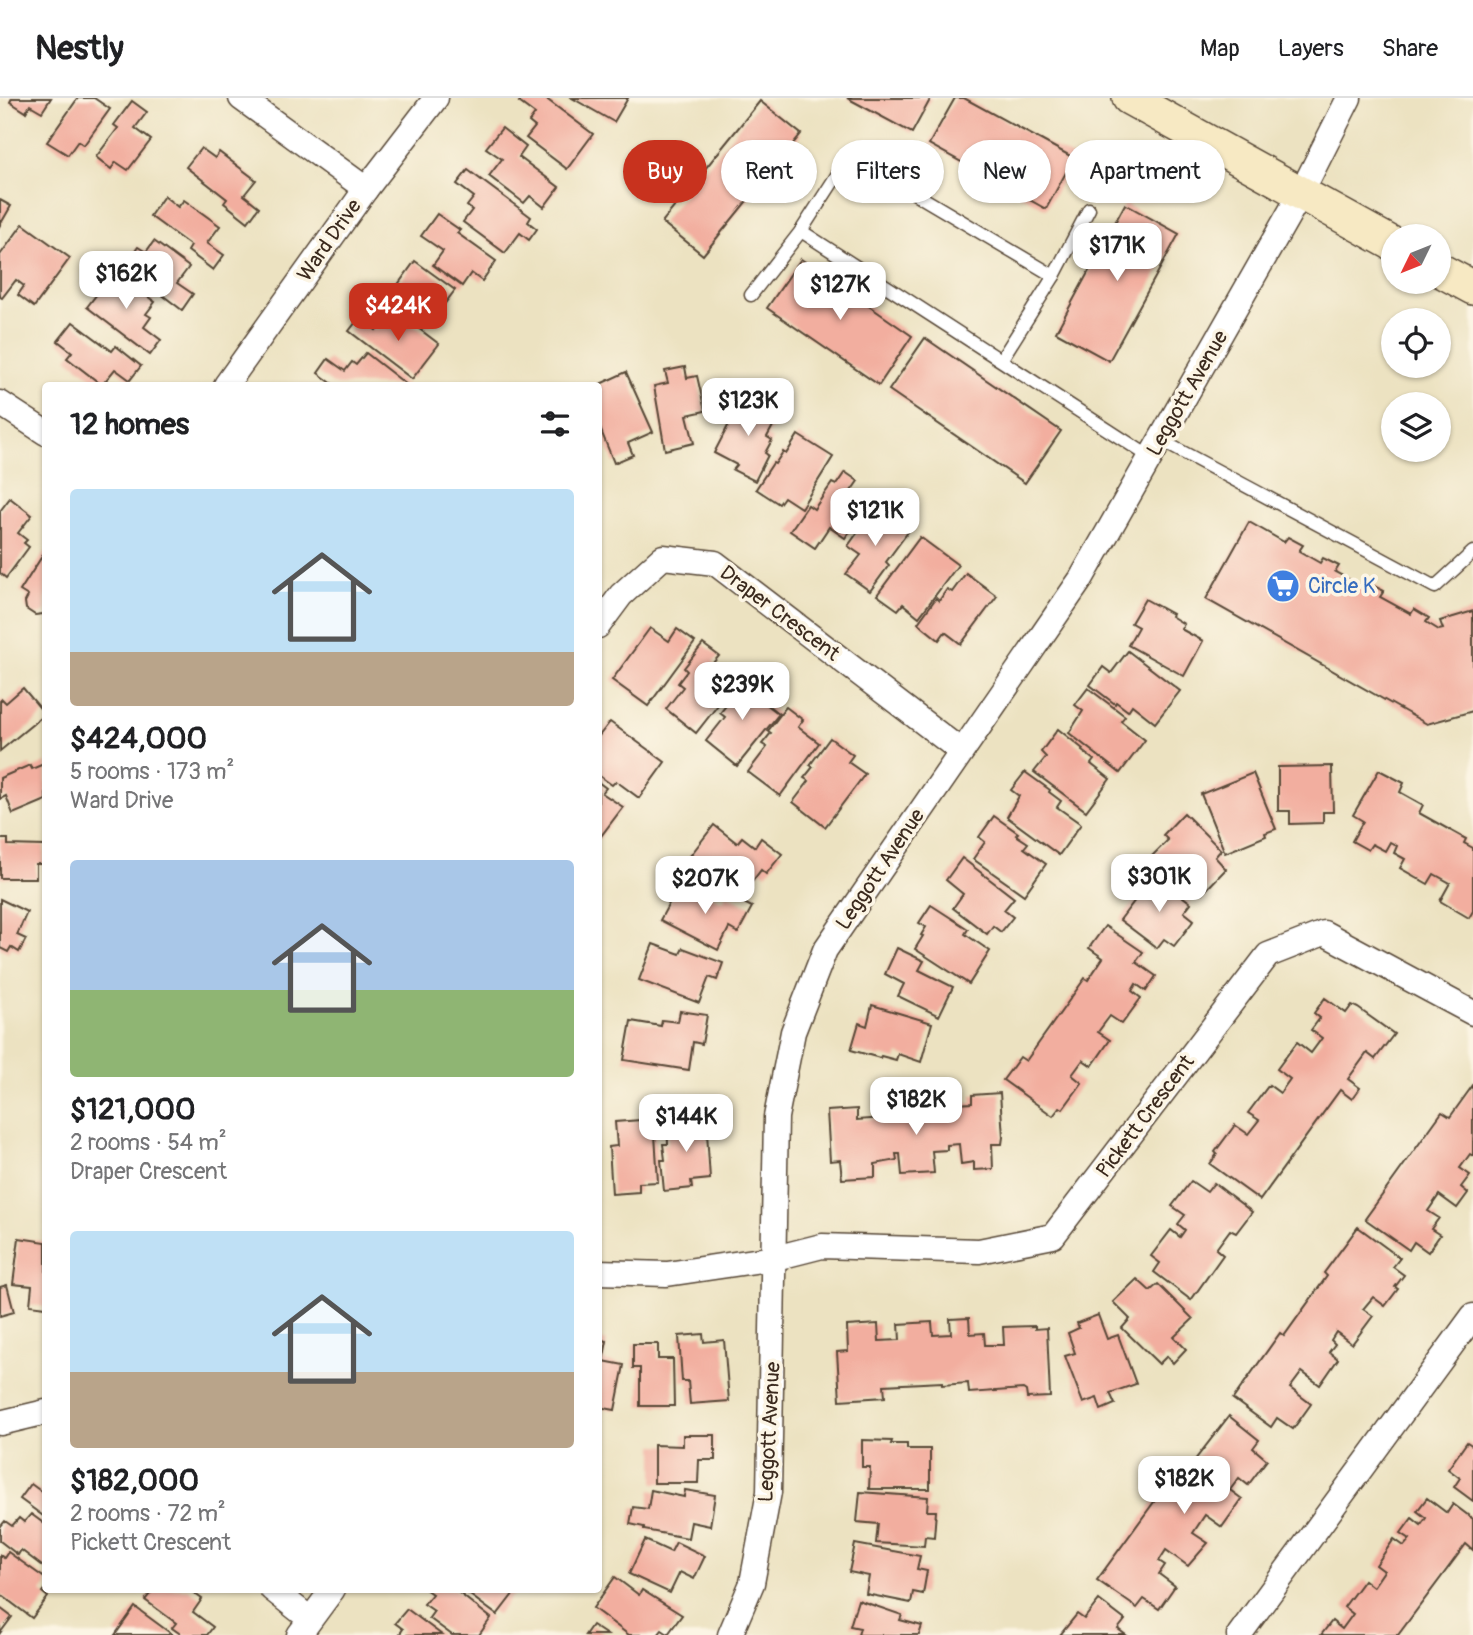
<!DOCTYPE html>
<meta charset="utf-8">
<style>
body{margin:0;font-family:Pangolin,sans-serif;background:#f6f6f6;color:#202124;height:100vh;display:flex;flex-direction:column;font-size:26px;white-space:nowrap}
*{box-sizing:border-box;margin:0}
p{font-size:23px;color:#757577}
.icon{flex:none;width:38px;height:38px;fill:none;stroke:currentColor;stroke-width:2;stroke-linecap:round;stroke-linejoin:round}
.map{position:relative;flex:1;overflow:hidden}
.drawer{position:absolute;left:42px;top:284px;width:560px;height:1211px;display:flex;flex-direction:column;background:#fff;border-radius:7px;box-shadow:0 2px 5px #0004}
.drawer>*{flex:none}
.banner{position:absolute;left:623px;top:42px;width:665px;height:63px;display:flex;gap:14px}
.needle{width:46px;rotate:227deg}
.buttons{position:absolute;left:1381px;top:126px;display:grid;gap:14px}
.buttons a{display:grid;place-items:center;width:70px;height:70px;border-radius:50%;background:#fff;box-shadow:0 2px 5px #0004;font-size:35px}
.price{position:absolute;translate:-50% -60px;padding:0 16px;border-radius:14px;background:#fff;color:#222;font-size:23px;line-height:46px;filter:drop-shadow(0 2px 4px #0008)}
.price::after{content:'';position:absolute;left:50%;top:42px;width:21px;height:16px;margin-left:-10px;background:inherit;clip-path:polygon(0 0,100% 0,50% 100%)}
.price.selected{background:#c8321e;color:#fff}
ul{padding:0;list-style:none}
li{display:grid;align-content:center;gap:14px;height:371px;padding:0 28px}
li span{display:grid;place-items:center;height:217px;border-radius:7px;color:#555}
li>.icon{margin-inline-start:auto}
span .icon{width:126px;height:126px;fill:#fffc;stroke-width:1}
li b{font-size:30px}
h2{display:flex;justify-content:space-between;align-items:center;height:84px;padding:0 28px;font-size:30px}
.tag{padding:0 24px;border-radius:32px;background:#fff;box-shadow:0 2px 5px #0004;font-size:24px;line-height:63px}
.tag.selected{background:#c8321e;color:#fff}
header{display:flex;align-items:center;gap:42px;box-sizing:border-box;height:98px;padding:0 35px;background:#fff;border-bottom:2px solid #e0e0e0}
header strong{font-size:33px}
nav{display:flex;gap:38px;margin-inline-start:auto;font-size:24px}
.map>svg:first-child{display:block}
.building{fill:#f2ae9f}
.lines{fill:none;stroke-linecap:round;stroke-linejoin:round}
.lane-casing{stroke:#564636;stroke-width:15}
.street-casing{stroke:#564636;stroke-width:27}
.secondary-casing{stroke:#564636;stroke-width:36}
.lane{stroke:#fff;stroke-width:12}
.street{stroke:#fff;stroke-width:24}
.secondary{stroke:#f7e9c3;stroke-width:33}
.labels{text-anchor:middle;stroke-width:7;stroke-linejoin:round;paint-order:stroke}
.street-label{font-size:21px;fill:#3b2a1e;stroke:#fcf5e5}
.shop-label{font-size:21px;fill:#366cbe;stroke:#fcf5e5;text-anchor:start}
</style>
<header>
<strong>Nestly</strong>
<nav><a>Map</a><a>Layers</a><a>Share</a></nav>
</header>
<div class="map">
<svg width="1473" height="1537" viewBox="0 0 1473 1537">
<rect width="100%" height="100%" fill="#fcf5e5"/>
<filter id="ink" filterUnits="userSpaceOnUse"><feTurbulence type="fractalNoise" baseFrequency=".0143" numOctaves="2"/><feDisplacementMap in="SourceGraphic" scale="14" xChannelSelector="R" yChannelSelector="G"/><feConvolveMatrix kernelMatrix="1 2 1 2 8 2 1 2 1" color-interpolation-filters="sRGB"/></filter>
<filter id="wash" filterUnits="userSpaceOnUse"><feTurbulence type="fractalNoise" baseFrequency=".00686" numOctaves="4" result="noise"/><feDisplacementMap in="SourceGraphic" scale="28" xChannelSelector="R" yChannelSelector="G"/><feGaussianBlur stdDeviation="1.57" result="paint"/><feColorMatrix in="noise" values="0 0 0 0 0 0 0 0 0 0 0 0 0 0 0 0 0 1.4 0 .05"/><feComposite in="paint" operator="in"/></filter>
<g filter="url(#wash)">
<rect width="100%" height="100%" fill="#ece2c1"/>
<g id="blocks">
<!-- building -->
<g class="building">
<path d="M12,0h39l-9,14 -12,-7 -4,7 -16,-10z"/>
<path d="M78,0h16l16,11 -26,36 -6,-4 -10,14 -21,-13z"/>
<path d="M522,0h23l48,36 -26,35 -41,-31 9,-11 -6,-5 6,-8 -16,-12z"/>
<path d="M572,0h56l-14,24z"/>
<path d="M847,0h84l-19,35z"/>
<path d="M955,0h9l110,60 -28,51 -117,-65z"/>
<path d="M132,3l15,11 -12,16 16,12 -23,30 -12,-8 -5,7 -15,-12 22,-29 -4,-3z"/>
<path d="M760,3l41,33 -98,121 -41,-33z"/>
<path d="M502,30l24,19 -7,10 40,30 -15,20 -14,-11 -6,7 -35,-27 13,-17 -16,-11z"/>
<path d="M201,50l14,10 4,-6 37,28 -12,15 15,12 -11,15 -24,-19 3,-4 -41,-32z"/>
<path d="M468,72l63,47 -3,5 9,7 -8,11 -9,-7 -15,20 -42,-31 9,-12 -5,-4 7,-9 -17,-13z"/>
<path d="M164,98l14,11 6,-7 36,26 -13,17 17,12 -11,15 -25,-19 3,-5 -41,-30z"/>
<path d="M0,102l11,6 -11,19z"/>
<path d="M1125,106l54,30 -70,127 -53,-29z"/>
<path d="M437,116l23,16 -3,3 39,28 -14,20 -11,-8 -9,13 -29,-21 10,-14 -22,-15z"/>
<path d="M23,126l47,34 -36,49 -16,-12 6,-9 -8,-6 -14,18 -2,-1v-42z"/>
<path d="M154,143l35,26 -12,16 16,11 -11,16 -25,-19 4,-4 -34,-25 11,-15 8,5z"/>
<path d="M801,161l111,77 -33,49 -112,-77z"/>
<path d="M415,163l40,29 -27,36 -39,-29z"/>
<path d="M114,174l41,30 -9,12 5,3 -7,10 17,13 -11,15 -63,-48z"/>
<path d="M397,214l42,32 -27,35 -63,-48 11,-14 16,13 7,-9 5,3z"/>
<path d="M73,224l39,29 4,-5 25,20 -11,14 -15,-11 -13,16 -35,-27 5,-6 -14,-11z"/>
<path d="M925,240l136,93 -36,52 -136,-93z"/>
<path d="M366,255l41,32h-73l-16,-12 10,-14 17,12 7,-9 4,3z"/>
<path d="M685,269l2,11 10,-2 8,35 -18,4 7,28 -29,7 -11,-64 14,-3 -3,-12z"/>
<path d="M626,274l27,60 -25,11 5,12 -19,8 -16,-40v-38z"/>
<path d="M743,299l36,18 -12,22 5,3 -7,13 3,2 -13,26 -22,-11 4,-5 -23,-12z"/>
<path d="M798,337l35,22 -32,51 -17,-11 -5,7 -23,-15 17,-26 2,1 8,-12 3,2z"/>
<path d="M845,374l13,9 -9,13 18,13 -22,31 -16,-11 -14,21 -25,-17 18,-26 6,4 18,-26 4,2z"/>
<path d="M10,400l22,17 -14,18 9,7 -3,3 5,4 -23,31 -6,-5v-62z"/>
<path d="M875,410l33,24 -22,30 3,3 -19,26 -24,-17 15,-19 -13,-9z"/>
<path d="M1249,424l35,20 4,-5 15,8 -4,6 21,12 3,-5 16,8 -4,6 30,16 3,-5 16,8 -4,6 31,17 3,-5 15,9 -3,4 13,8 4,-1 -3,-8 33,-10v100l-46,13 -221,-125z"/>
<path d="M920,439l38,28 -39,52 -16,-13 -5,6 -21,-15z"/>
<path d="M46,452v59l-3,5 -8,1 -9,-6 -1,-7 3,-6 -8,-5z"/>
<path d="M966,475l31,23 -36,48 -16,-12 -6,8 -21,-17 18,-25 3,3 8,-12 5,3z"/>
<path d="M1145,501l27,15 -1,2 13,8 -3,5 22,12 -19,35 -56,-31 10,-18 -7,-4z"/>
<path d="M650,530l19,13 8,-12 18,13 -47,64 -36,-26z"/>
<path d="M703,546l16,12 -6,7 23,19 -40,51 -30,-24 17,-22 -5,-4 9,-12 -3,-3z"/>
<path d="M1128,553l52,40 -25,32 -23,-18 -4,6 -12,-9 -1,2 -25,-19 13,-18 8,6z"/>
<path d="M745,578l16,13 -5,7 23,18 -42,52 -31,-25 19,-24 -5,-4 9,-11 -3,-2z"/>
<path d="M23,590l22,26 -45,37v-50l2,-2 4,4z"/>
<path d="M1088,590l37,28 -4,5 24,19 -25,33 -51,-40 14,-22 -8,-6z"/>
<path d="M786,609l17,13 -5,7 21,16 -39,53 -32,-24 19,-25 -5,-3 9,-11 -3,-2z"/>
<path d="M610,624l55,40 -26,36 -23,-17 -4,4 -14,-10v-38z"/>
<path d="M1058,631l25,20 -1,2 12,9 -3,4 19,15 -24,32 -52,-39 12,-15 -5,-5z"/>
<path d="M830,640l23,17 -5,7 17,12 -40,53 -32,-25 16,-21 -5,-3 9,-11 -3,-2z"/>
<path d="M46,665v37l-33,14 -7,-18 -6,3v-21l30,-13 2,4z"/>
<path d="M1332,668l1,46h-10v11l-33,1v-13h-12v-44z"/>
<path d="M1379,672l25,13 -4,9 23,13 -4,8 47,26 -2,4 9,5v63l-4,7 -29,-17 10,-18 -16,-9 -6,10 -28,-16 5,-9 -11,-6 3,-7 -7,-4 -5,9 -13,-7 -4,6 -16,-9 11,-20 -10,-6z"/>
<path d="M1025,674l25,18 -1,2 12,9 -4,6 24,17 -22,31 -52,-38 12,-21 -8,-6z"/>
<path d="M1253,675l23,56 -11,4 1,3 -41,17 -24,-59z"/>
<path d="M598,684l8,6 -4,5 21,14 -25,33z"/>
<path d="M1184,715l37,37 -6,7 11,12 -23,24 -10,-10 -9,9 -34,-34 18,-18 -5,-5z"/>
<path d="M994,718l24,17 -2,2 12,8 -4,5 22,16 -22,31 -51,-36 12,-17 -6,-5z"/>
<path d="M714,727l23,18 5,-6 13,10 6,-9 21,16 -16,20 -5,-4 -19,25 -52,-39z"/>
<path d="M0,741h8v6l36,1v18h-8v14h-36z"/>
<path d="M962,760l52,40 -10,12 9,7 -12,15 -8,-6 -6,8 -34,-26 10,-14 -17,-14z"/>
<path d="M1154,777l37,28 -7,9 10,8 -20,26 -10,-7 -7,9 -37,-28z"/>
<path d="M679,787l26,14 3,-5 15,7 3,-7 26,13 -14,26 -9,-5 -11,22 -58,-30z"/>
<path d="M0,801l27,13 -10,23 9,4 -7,13 -8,-5 -3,5 -8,-4z"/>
<path d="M931,807l37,24 -3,5 25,17 -21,33 -54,-35 8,-13 -2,-1 5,-8 -7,-4z"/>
<path d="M1105,828l38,26 -7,10 20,14 -10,15 -10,-7 -4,7 9,7 -19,26 -12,-8 -12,16 12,8 -18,26 -9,-6 -11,15 10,8 -19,26 -3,-2 -7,9 -50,-36 17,-23 6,4 59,-83 3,2 15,-22 -14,-10z"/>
<path d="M653,846l27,10 3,-6 40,15 -6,17 -8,-3 -10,26 -60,-23z"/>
<path d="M897,850l27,13 -5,9 34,17 -14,29 -41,-20 6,-12 -19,-10z"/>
<path d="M1325,900l21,15 6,-8 6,3 36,26 -19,25 -8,-6 -19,26 12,9 -8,11 -12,-9 -80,110 -50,-36 7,-10 -2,-2 20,-27 13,9 11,-14 -11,-7 21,-28 11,8 10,-14 -13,-10 20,-27 14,11 11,-15 -11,-8 9,-12 -6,-5z"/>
<path d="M872,907l60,18 -11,39 -23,-8 -2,6 -15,-4 -1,2 -29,-8 8,-27 8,3z"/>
<path d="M680,913l27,4 -5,29 -9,-2 -4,28 -65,-10 7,-39 30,5 1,-6 16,2z"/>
<path d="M1473,987v71l-3,-2 -10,14 10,7 -9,12 7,6 -11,15 -18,-13 -11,16 11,7 -8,11 9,6 -12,17 -14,-10 -5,8 -44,-31 77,-107 8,5z"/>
<path d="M1000,995l3,44 -1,7h-10l1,25 -19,1v-8l-13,2 -2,-20 -12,1v5l-15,1 2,22 -32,2 -2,-21h-4l1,6 -22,4v13l-33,2 -2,-19 -10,1 -3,-50 30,-2v11l27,-2 -1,-5 61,-4 -1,-4 29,-2v-8z"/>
<path d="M706,1019l4,62 -19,2 1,7 -28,3 -3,-31h4l-2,-16h5l-1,-24z"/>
<path d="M654,1021l4,63 -19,1v9l-27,2 -3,-47 8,-1 -2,-24z"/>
<path d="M1191,1083l16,11 7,-9 38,29 -16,21 -6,-3 -14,19 7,6 -32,45 -37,-28 6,-9 -9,-7 20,-26 9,7 5,-7 -7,-6 7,-9 -13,-9z"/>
<path d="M1358,1129l42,31 -7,9 11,8 -9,12 3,2 -13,17 -12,-9 -10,12 10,7 -21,28 -16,-12 -5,8 4,4 -6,8 9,7 -18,26 -18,-13 -12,16 21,16 -18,25 -16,-11 -6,9 -38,-28 47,-66 4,3 43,-60 -3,-3z"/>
<path d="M19,1140l27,4v65l-16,-2 2,-19 -19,-2z"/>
<path d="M1137,1181l13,12 8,-7 35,35 -19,18 12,12 -13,14 -6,-7 -8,8 -37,-36 8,-9 -17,-17z"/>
<path d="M7,1187l7,27 -14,4v-29z"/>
<path d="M1098,1217l9,24 11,-4 18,49 -26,9 5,11 -14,6 -4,-12 -14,5 -18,-47 10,-3 -7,-20 11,-5 -2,-5z"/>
<path d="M969,1220l1,16 14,-1 1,12h19l-1,-18 32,-1v3l12,-1 3,69 -23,1 -1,-7 -3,-2 -54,4 -1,-10 -26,2v-3l-58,3 1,12 -45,3 -3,-48 11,-1 -1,-25 31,-2 1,17 21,-1 -1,-16 33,-2 1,13 18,-1 -1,-15z"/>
<path d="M703,1236l1,8 20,-2 5,61 -39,3 -2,-23h-6l-3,-45z"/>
<path d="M598,1241l9,2 -4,20 21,4 -9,45 -17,-3z"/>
<path d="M633,1246h25v15h15l1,47h-34v-38h-7z"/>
<path d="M1229,1318l30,24 -6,8 14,12 -19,25 -9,-7 -9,12 12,9 -20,28 -17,-12 -12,18 15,10 -20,23 -22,-16 -7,11 6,4 -6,9 16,12 -16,23 -15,-10 -7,9 -40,-28 65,-89 5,5z"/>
<path d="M683,1337h32v25h-16l-1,23h-44v-38l29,1z"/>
<path d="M862,1342l30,1 -1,3h16v5h23v40h-61l1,-22h-8z"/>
<path d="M1467,1344l6,4v55l-19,-14 6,-9 -12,-9z"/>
<path d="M31,1386l15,11v23l-26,-19z"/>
<path d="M651,1392l33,7 1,-7 30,5 -5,31 -19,-4 -3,16 -44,-8v-3l-14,-3 3,-17 15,2z"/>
<path d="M860,1394l68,5 -1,14h9l-2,26 -9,-1 -1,10 -48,-3 2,-19 -21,-2z"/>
<path d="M1427,1400l20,15 6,-9 20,15v31l-7,-6 -68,91h-77l11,-14 10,8 11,-15 -9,-7 20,-27 9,7 11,-16 -8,-6 18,-26 10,7 6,-7 -9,-6 11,-15 9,7 5,-7 -9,-7z"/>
<path d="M31,1416l15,11v44l-25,-19 -3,5 -18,-14v-14l5,-6 7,5 7,-8 5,4z"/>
<path d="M645,1442l26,12 5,-10 29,14 -11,23 -14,-7 -10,21 -41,-19z"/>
<path d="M855,1446l65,12 -3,13 10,2 -4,23 -10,-2 -2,11 -45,-9 3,-18 -20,-4z"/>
<path d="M8,1454l38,27v8l-4,5 6,5 -16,21 -32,-24v-39l4,3z"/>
<path d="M615,1479l24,18 3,-5 40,25 -14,19 -6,-4 -4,5h-29l-36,-27z"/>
<path d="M154,1491h34l14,10 -9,13 20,15 -6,8h-25l-10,-7 4,-5 -31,-23z"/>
<path d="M425,1491h29l37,29 -12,17h-27l-23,-17 5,-7 -10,-7 8,-10z"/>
<path d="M462,1491h55l-20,26z"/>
<path d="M858,1502l44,15 -2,5 22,6 -3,9h-61l2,-7 -10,-2z"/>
<path d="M1099,1502l26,20 -7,9 8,6h-66l17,-21 7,5z"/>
<path d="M135,1509l38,28h-58z"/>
<path d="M0,1510l12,9 -12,16z"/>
<path d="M407,1511l35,26h-43l4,-6 -8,-6z"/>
<path d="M592,1527l15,10h-22z"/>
</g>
</g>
</g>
<g filter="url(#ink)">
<use href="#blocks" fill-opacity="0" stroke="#564636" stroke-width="2"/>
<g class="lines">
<defs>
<g id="lane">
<path d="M1054,178l35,-67"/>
<path d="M751,197l50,-64"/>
<path d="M1001,262l53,-84 -204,-121 -49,76 349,226"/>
<path d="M1160,342l275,147 38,-35"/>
</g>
<g id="street">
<path d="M241,0l125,91"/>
<path d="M226,287l140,-196 70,-91"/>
<path d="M0,305l46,30"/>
<path d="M598,528l23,-31 42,-38 52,6 246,188"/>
<path d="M598,1174l69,2 108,-16 47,-12 157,5 74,-15 215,-281 56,-22 149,80"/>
<path d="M0,1325l46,-11"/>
<path d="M272,1491l38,30"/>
<path d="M299,1537l34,-46"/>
<path d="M730,1537l22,-52 17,-91 7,-375 17,-85 32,-82 256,-371 220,-386 48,-95"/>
<path d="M1239,1537l234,-319"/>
</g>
<g id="secondary">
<path d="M1129,0l264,146"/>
<path d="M1438,171l35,19"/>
</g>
</defs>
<!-- lane casing -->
<use href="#lane" class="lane-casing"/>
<!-- street casing -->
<use href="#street" class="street-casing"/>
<!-- secondary casing -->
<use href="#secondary" class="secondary-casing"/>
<!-- lane -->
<use href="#lane" class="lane"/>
<!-- street -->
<use href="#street" class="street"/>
<!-- secondary -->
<use href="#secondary" class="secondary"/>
</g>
</g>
<!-- icons -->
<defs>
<symbol id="supermarket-disc" viewBox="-11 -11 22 22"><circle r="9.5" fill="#3f7fe0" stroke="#fcf5e5"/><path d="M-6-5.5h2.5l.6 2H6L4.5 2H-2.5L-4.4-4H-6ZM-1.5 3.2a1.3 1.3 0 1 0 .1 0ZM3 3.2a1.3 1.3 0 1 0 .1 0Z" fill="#fff"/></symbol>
</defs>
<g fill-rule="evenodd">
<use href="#supermarket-disc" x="1264" y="469" width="38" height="38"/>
</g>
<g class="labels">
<!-- street labels -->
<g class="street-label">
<text transform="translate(329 142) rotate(-55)" y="7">Ward Drive</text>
<text transform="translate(1187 295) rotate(-60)" y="7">Leggott Avenue</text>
<text transform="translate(780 515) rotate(37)" y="7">Draper Crescent</text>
<text transform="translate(880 771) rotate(-56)" y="7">Leggott Avenue</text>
<text transform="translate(1145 1018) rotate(-53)" y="7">Pickett Crescent</text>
<text transform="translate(769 1334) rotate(-87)" y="7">Leggott Avenue</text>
</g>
<!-- shop labels -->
<g class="shop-label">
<text x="1308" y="495">Circle K</text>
</g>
</g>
</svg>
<div class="buttons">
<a><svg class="needle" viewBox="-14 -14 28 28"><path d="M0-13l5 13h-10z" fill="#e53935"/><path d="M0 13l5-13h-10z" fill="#757577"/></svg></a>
<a><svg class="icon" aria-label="locate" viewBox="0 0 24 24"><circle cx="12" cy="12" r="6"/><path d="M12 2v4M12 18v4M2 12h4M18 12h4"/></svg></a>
<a><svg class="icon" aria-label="layers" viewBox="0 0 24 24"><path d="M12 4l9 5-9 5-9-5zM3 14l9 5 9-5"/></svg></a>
</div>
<b class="price" style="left:1117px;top:185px">$171K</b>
<b class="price" style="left:126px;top:213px">$162K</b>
<b class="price" style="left:840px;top:224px">$127K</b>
<b class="price selected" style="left:398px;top:245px">$424K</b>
<b class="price" style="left:748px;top:340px">$123K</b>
<b class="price" style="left:875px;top:450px">$121K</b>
<b class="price" style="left:742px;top:624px">$239K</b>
<b class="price" style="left:1159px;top:816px">$301K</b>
<b class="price" style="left:705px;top:818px">$207K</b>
<b class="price" style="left:916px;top:1039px">$182K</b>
<b class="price" style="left:686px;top:1056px">$144K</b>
<b class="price" style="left:1184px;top:1418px">$182K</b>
<div class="banner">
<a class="tag selected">Buy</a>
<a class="tag">Rent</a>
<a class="tag">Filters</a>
<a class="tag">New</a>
<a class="tag">Apartment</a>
</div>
<section class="drawer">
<h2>12 homes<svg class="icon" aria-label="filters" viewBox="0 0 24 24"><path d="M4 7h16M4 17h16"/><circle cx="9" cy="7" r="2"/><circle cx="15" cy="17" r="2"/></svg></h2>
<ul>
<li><span style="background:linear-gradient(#bfe0f5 75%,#b9a48a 0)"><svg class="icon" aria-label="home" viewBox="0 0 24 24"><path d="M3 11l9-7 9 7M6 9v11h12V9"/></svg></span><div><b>$424,000</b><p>5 rooms · 173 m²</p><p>Ward Drive</p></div></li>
<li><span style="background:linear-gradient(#a9c7e8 60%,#8fb573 0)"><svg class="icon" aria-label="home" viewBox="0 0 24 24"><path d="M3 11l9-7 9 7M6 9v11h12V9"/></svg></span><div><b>$121,000</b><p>2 rooms · 54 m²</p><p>Draper Crescent</p></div></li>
<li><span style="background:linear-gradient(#bfe0f5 65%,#b9a48a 0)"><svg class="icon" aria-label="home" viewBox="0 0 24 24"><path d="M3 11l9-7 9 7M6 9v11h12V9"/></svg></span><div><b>$182,000</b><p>2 rooms · 72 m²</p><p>Pickett Crescent</p></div></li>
</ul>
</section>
</div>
